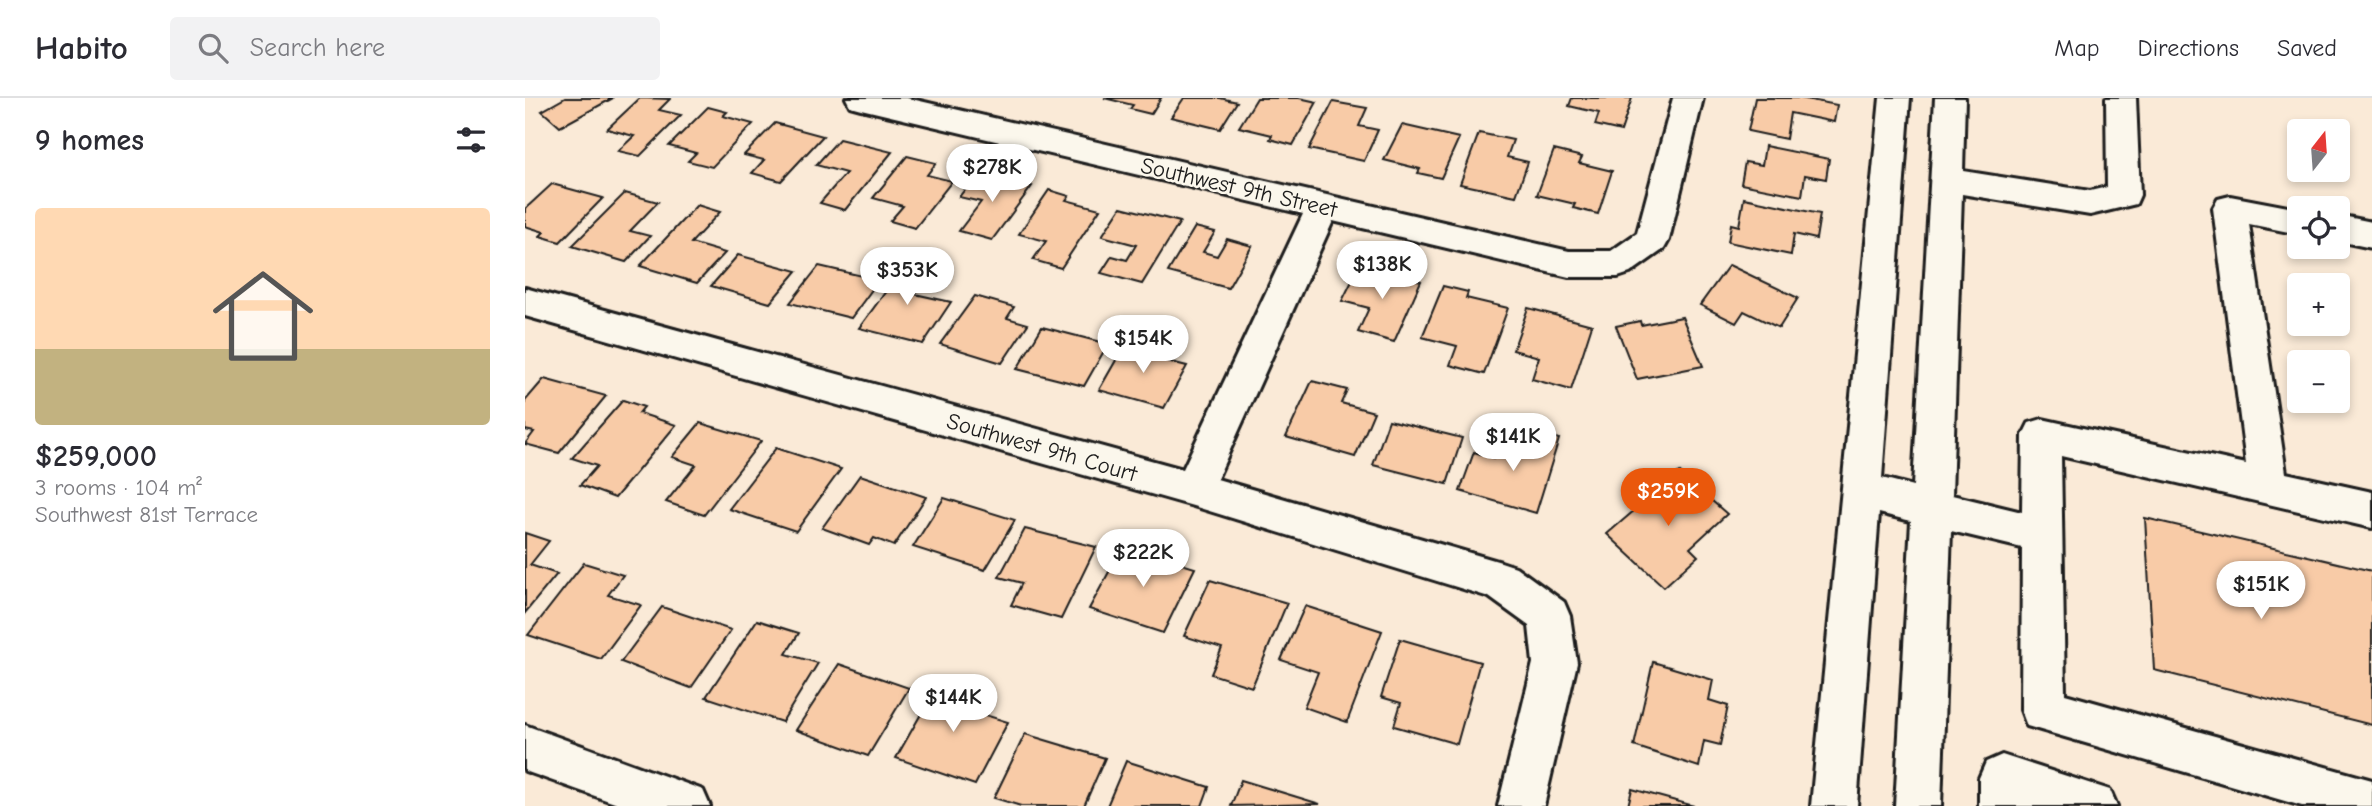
<!DOCTYPE html>
<meta charset="utf-8">
<style>
body{margin:0;font-family:"Comic Neue",sans-serif;background:#f2f2f3;color:#2b2b33;height:100vh;display:flex;flex-direction:column;font-size:26px;white-space:nowrap}
*{box-sizing:border-box;margin:0}
p{font-size:23px;color:#7c7c81}
.icon{flex:none;width:38px;height:38px;fill:none;stroke:currentColor;stroke-width:2;stroke-linecap:round;stroke-linejoin:round}
.map{position:relative;flex:1;overflow:hidden}
.drawer{display:flex;flex-direction:column;background:#fff;width:525px}
.drawer>*{flex:none}
.needle{width:46px;rotate:17deg}
.tools{position:absolute;left:1762px;top:21px;display:grid;gap:14px}
.tools a{display:grid;place-items:center;width:63px;height:63px;border-radius:7px;background:#fff;box-shadow:0 4px 10px #0003;font-size:35px}
.price{position:absolute;translate:-50% -60px;padding:0 16px;border-radius:24px;background:#fff;color:#222;font-size:23px;line-height:46px;filter:drop-shadow(0 2px 4px #0008)}
.price::after{content:'';position:absolute;left:50%;top:42px;width:21px;height:16px;margin-left:-10px;background:inherit;clip-path:polygon(0 0,100% 0,50% 100%)}
.price.selected{background:#ea580c;color:#fff}
ul{padding:0;list-style:none}
li{display:grid;align-content:center;gap:14px;height:371px;padding:0 35px}
li span{display:grid;place-items:center;height:217px;border-radius:7px;color:#555}
li>.icon{margin-inline-start:auto}
span .icon{width:126px;height:126px;fill:#fffc;stroke-width:1}
li b{font-size:30px}
h2{display:flex;justify-content:space-between;align-items:center;height:84px;padding:0 35px;font-size:30px}
header{display:flex;align-items:center;gap:42px;box-sizing:border-box;height:98px;padding:0 35px;background:#fff;border-bottom:2px solid #e1e1e2}
header strong{font-size:33px}
nav{display:flex;gap:38px;margin-inline-start:auto;font-size:24px}
.search{width:490px;height:63px;background:#f2f2f3;display:flex;align-items:center;gap:18px;box-sizing:border-box;padding:0 24px;border-radius:7px;color:#7c7c81;font-size:26px}
main{display:flex;flex:1;min-height:0}
.map>svg:first-child{display:block}
.building{fill:#f8cba7;stroke:#1c1c1c;stroke-width:2}
.lines{fill:none;stroke-linecap:round;stroke-linejoin:round}
.minor-casing{stroke:#1c1c1c;stroke-width:6}
.minor{fill:#fbf7ec;fill-rule:evenodd}
.labels{text-anchor:middle;stroke-width:5;stroke-linejoin:round;paint-order:stroke}
.street-label{font-size:23px;fill:#1c1c1c;stroke:#fbf7ec}
</style>
<header>
<strong>Habito</strong>
<div class="search"><svg class="icon" aria-label="search" viewBox="0 0 24 24"><circle cx="10" cy="10" r="6"/><path d="M15 15l6 6"/></svg>Search here</div>
<nav><a>Map</a><a>Directions</a><a>Saved</a></nav>
</header>
<main>
<section class="drawer">
<h2>9 homes<svg class="icon" aria-label="filters" viewBox="0 0 24 24"><path d="M4 7h16M4 17h16"/><circle cx="9" cy="7" r="2"/><circle cx="15" cy="17" r="2"/></svg></h2>
<ul>
<li><span style="background:linear-gradient(#ffd9b3 65%,#c2b280 0)"><svg class="icon" aria-label="home" viewBox="0 0 24 24"><path d="M3 11l9-7 9 7M6 9v11h12V9"/></svg></span><div><b>$259,000</b><p>3 rooms · 104 m²</p><p>Southwest 81st Terrace</p></div></li>
</ul>
</section>
<div class="map">
<svg width="1847" height="708" viewBox="0 0 1847 708">
<rect width="100%" height="100%" fill="#faead7"/>
<filter id="ink" filterUnits="userSpaceOnUse"><feTurbulence type="fractalNoise" baseFrequency=".0143" numOctaves="2"/><feDisplacementMap in="SourceGraphic" scale="14" xChannelSelector="R" yChannelSelector="G"/><feConvolveMatrix kernelMatrix="1 2 1 2 8 2 1 2 1" color-interpolation-filters="sRGB"/></filter>
<g filter="url(#ink)">
<!-- building -->
<g class="building">
<path d="M40,0h48l-53,29 -18,-16z"/>
<path d="M115,0l30,1 -11,11 22,5 -41,41 -22,-5 16,-15 -27,-7z"/>
<path d="M579,0h57l-10,16 -21,-5 3,-4z"/>
<path d="M659,0h36l17,4 -17,27 -49,-12z"/>
<path d="M732,0h42l18,4 -24,43 -23,-6 2,-4 -33,-8z"/>
<path d="M1047,0h60l-11,33 -26,-6 4,-12 -30,-7z"/>
<path d="M1230,0h45l37,7 -3,17 -44,-9 -4,26 -38,-8z"/>
<path d="M808,4l34,6 -8,18 19,4 -14,31 -55,-12z"/>
<path d="M183,9l19,5 -4,4 30,8 -41,43 -24,-6 8,-8 -27,-7z"/>
<path d="M250,25l48,13 -42,45 -29,-8 12,-13 -20,-5z"/>
<path d="M877,27l57,13 -18,40 -23,-5 2,-4 -36,-9z"/>
<path d="M954,35l34,7 -6,17 21,5 -12,34 -56,-12z"/>
<path d="M314,41l53,13 -47,58 -25,-7 26,-30 -30,-8z"/>
<path d="M1240,48l64,13 -3,20 -21,-4 -3,21 -61,-12 4,-22 17,3z"/>
<path d="M1029,52l28,7 -3,6 33,8 -14,43 -25,-6 2,-4 -38,-9z"/>
<path d="M382,58l29,7 -9,12 25,6 -37,47 -25,-7 13,-15 -30,-8z"/>
<path d="M453,75l54,13 -40,54 -33,-9 22,-29 -22,-5z"/>
<path d="M27,86l51,14 -43,44 -20,-6 4,-4 -19,-6v-17z"/>
<path d="M524,92l20,6 -3,4 34,9 -39,59 -28,-8 13,-19 -27,-7z"/>
<path d="M100,95l33,9 -28,29 20,5 -24,26 -54,-16z"/>
<path d="M1219,100l76,16 -4,25 -22,-5 -3,21 -63,-13 3,-18 8,2z"/>
<path d="M172,107l23,7 -29,31 34,10 -28,30 -57,-17z"/>
<path d="M596,109l59,15 -38,62 -41,-11 11,-17 15,4 9,-15 -34,-9z"/>
<path d="M670,129l20,5 -12,20 14,4 10,-17 25,7 -24,42 -60,-16z"/>
<path d="M213,157l59,16 -27,32 -59,-17z"/>
<path d="M384,162l25,6 -19,28 36,8 -28,42 -64,-16z"/>
<path d="M835,167l61,16 -27,61 -36,-10 11,-24 -27,-7z"/>
<path d="M1204,167l69,33 -19,30 -35,-17 -8,12 -36,-18z"/>
<path d="M294,168l60,14 -28,38 -61,-15z"/>
<path d="M918,188l25,6 -2,6 42,10 -24,66 -34,-9 7,-19 -35,-9z"/>
<path d="M450,198l39,11 -7,11 21,6 -26,39 -62,-19z"/>
<path d="M1003,210l64,17 -21,65 -39,-11 7,-22 -26,-7z"/>
<path d="M1157,219l21,49 -66,13 -21,-53 24,-5 1,4z"/>
<path d="M517,229l66,17 -24,42 -67,-17z"/>
<path d="M602,243l36,9 -4,9 28,7 -23,42 -65,-18z"/>
<path d="M19,281l62,17 -47,57 -34,-9 9,-12 -9,-2v-29z"/>
<path d="M787,283l35,9 -6,13 33,9 -19,45 -69,-20z"/>
<path d="M98,302l21,7 -5,6 37,12 -61,73 -35,-13 17,-19 -25,-8z"/>
<path d="M864,322l73,18 -15,46 -74,-19z"/>
<path d="M175,325l61,18 -57,74 -38,-13 30,-37 -24,-8z"/>
<path d="M1005,333l29,8 -23,74 -76,-22 14,-39 20,6 5,-15 25,7z"/>
<path d="M251,350l65,21 -45,62 -67,-22z"/>
<path d="M1154,374l48,42 -37,34 8,8 -34,31 -57,-53z"/>
<path d="M335,377l66,22 -32,49 -20,-8 -5,7 -47,-17z"/>
<path d="M419,400l71,22 -30,50 -72,-23z"/>
<path d="M1620,420l227,53v154l-218,-55z"/>
<path d="M500,431l71,18 -35,72 -50,-14 11,-22 -23,-6z"/>
<path d="M0,435l24,8 -19,24 27,9 -32,39z"/>
<path d="M598,448l72,22 -32,65 -74,-24z"/>
<path d="M59,465l39,12 -15,20 33,10 -40,54 -73,-24z"/>
<path d="M685,482l77,23 -35,84 -41,-13 11,-26 -38,-12z"/>
<path d="M780,508l77,25 -35,91 -43,-15 14,-35 -37,-12z"/>
<path d="M137,509l69,23 -40,58 -70,-26z"/>
<path d="M232,522l42,13 -13,21 32,9 -36,59 -76,-25z"/>
<path d="M875,541l80,23 -23,82 -63,-18 7,-23 -20,-6z"/>
<path d="M1128,564l60,18 -4,20 19,6 -8,39 -16,-4 -5,26 -65,-21z"/>
<path d="M314,566l70,24 -41,68 -72,-26z"/>
<path d="M416,581l42,13 -11,19 36,11 -33,63 -79,-27z"/>
<path d="M500,636l80,24 -21,48h-63l-27,-8z"/>
<path d="M601,663l83,26 -7,19h-95z"/>
<path d="M716,682l79,24 -89,2z"/>
<path d="M1107,691l62,17h-66z"/>
</g>
<g class="lines">
<defs>
<g id="minor">
<path d="M321,0h61l662,153h42l26,-18 36,-135h30l-34,142 -5,9 -34,24 -12,4h-49l-236,-56 -116,258 284,83 15,5 48,35 6,14 7,47 -33,143h-46l35,-143 -4,-37 -40,-29 -296,-91 -668,-190v-28l658,181 120,-255 -442,-105 -11,-3z"/>
<path d="M1355,0h30l-28,380 31,8 22,-388h30l-2,73 127,20 17,-4 -1,-89h30l4,97 -4,9 -46,11 -128,-21 -10,301 70,17 1,-77 6,-12 13,-4 204,45 -33,-256 5,-9 12,-3 69,13v25l-50,-10 37,249 86,19v36l-311,-72 4,238 307,86v26h-70l-275,-80 -6,-16 1,-162 -71,-17 -10,275h-46l16,-285 -32,-8 -22,293h-46z"/>
<path d="M1813,117l34,7v26l-34,-7z"/>
<path d="M0,627l178,65 7,16h-87l-98,-35z"/>
<path d="M1477,657l108,35 7,16h-138v-28l7,-16z"/>
</g>
</defs>
<!-- minor casing -->
<use href="#minor" class="minor-casing"/>
<!-- minor -->
<use href="#minor" class="minor"/>
</g>
</g>
<g class="labels">
<!-- street labels -->
<g class="street-label">
<text transform="translate(714 89) rotate(13)" y="8">Southwest 9th Street</text>
<text transform="translate(517 349) rotate(16)" y="8">Southwest 9th Court</text>
</g>
</g>
</svg>
<div class="tools">
<a><svg class="needle" viewBox="-14 -14 28 28"><path d="M0-13l5 13h-10z" fill="#e53935"/><path d="M0 13l5-13h-10z" fill="#7c7c81"/></svg></a>
<a><svg class="icon" aria-label="locate" viewBox="0 0 24 24"><circle cx="12" cy="12" r="6"/><path d="M12 2v4M12 18v4M2 12h4M18 12h4"/></svg></a>
<a>+</a>
<a>−</a>
</div>
<b class="price" style="left:467px;top:106px">$278K</b>
<b class="price" style="left:857px;top:203px">$138K</b>
<b class="price" style="left:382px;top:209px">$353K</b>
<b class="price" style="left:618px;top:277px">$154K</b>
<b class="price" style="left:988px;top:375px">$141K</b>
<b class="price selected" style="left:1143px;top:430px">$259K</b>
<b class="price" style="left:618px;top:491px">$222K</b>
<b class="price" style="left:1736px;top:523px">$151K</b>
<b class="price" style="left:428px;top:636px">$144K</b>
</div>
</main>
